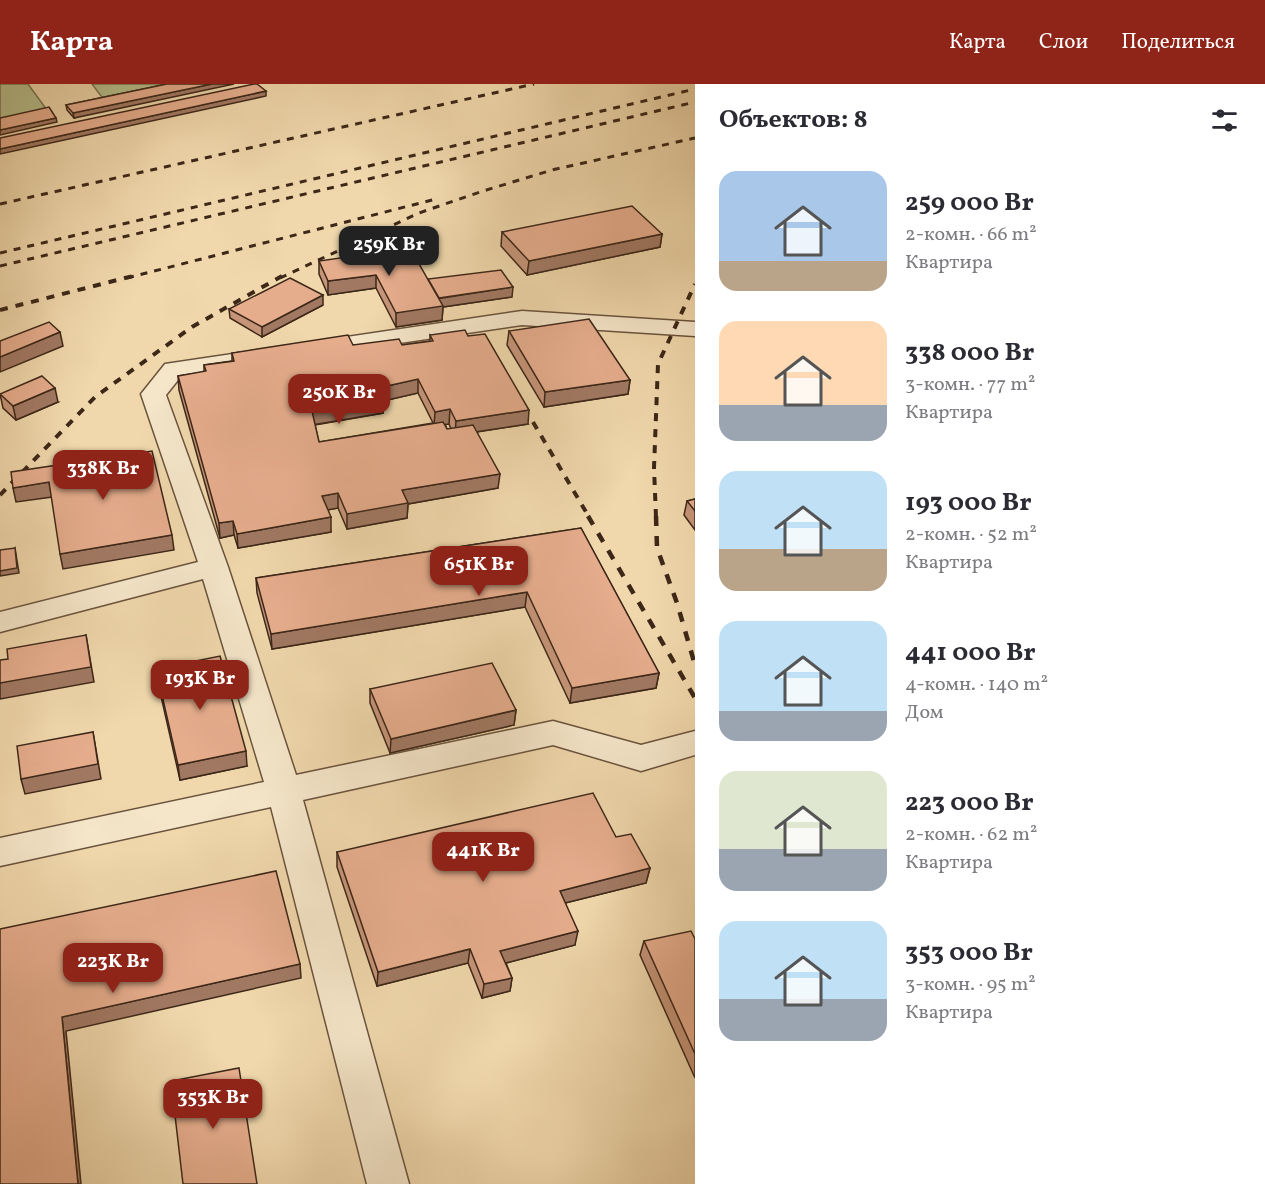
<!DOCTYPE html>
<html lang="ru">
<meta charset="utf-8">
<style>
body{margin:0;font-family:Vollkorn,serif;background:#f2f2f3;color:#2b2b33;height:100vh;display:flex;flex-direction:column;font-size:22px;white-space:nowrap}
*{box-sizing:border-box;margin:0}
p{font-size:20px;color:#7c7c81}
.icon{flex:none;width:33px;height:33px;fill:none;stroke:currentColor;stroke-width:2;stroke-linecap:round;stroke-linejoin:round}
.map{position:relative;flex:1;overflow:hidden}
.drawer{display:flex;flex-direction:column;background:#fff;width:570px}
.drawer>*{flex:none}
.price{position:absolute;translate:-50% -51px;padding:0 14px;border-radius:12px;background:#8f2418;color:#fff;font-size:20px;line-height:39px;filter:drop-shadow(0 2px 3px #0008)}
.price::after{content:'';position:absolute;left:50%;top:36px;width:18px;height:14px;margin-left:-9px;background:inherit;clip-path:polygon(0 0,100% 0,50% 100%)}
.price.active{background:#222;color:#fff}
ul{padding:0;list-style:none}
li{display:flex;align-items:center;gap:18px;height:150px;padding:0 24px}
li span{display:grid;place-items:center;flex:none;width:168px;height:120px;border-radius:18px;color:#555}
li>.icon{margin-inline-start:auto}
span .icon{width:72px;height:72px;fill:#fffc;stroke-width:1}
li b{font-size:26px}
h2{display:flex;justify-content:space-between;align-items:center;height:72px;padding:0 24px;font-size:26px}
header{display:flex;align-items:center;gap:36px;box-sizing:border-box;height:84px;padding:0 30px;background:#8f2418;color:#fff}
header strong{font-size:28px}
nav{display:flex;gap:33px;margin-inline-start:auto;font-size:21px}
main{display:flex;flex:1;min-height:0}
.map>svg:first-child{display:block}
.green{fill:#b6bf8c;stroke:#7a7352;stroke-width:1.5}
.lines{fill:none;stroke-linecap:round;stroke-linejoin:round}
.minor-casing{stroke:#6a533d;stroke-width:3}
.minor{fill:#f5e6c9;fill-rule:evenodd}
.rail-far2{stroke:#3d2718;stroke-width:3;stroke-dasharray:7 7;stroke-linecap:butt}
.rail-far1{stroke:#3d2718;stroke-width:4;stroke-dasharray:8 8;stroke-linecap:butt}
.rail{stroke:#3d2718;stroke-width:4.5;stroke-dasharray:10 10;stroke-linecap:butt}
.wall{fill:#c69579;stroke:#3d2718;stroke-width:1.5;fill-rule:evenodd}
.shaded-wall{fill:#a17963;stroke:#3d2718;stroke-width:1.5}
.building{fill:#e6ad8d;stroke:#3d2718;stroke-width:1.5}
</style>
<header>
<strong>Карта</strong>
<nav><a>Карта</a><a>Слои</a><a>Поделиться</a></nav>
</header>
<main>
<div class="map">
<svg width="695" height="1100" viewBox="0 0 695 1100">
<rect width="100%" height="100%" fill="#f0d8ac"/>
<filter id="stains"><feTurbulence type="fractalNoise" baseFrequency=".00333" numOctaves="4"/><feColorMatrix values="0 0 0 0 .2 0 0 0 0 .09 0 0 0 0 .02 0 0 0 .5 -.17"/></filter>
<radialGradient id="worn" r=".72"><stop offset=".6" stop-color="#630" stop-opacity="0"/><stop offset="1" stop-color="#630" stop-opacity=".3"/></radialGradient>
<!-- green -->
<g class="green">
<path d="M0,0h28l19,26 -47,10z"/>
<path d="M92,0h89l-77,16z"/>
</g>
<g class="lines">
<defs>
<path id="minor" d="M522,227l173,11v14l-173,-11 -340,50 -16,20 62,172 68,208 257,-54 88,24 54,-14v24l-54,16 -88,-26 -250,55 106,384h-42l-96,-377 -271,59v-28l264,-56 -61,-203 -203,53v-20l198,-50 -57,-168 24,-30z"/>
</defs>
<!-- minor casing -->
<use href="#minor" class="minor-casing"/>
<!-- minor -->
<use href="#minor" class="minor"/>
<!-- rail-far2 -->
<g class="rail-far2">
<path d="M0,120l534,-120"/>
<path d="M0,169l695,-164"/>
<path d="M0,182l695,-164"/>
<path d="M127,194l309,-79"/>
<path d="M280,194l139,-65 61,-21 72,-22 143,-32"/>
</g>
<!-- rail-far1 -->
<g class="rail-far1">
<path d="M0,226l133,-34"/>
<path d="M533,338l56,95"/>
<path d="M0,411l95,-98 97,-70 90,-51"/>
<path d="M656,433l-2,-49 4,-104 37,-80"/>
</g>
<!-- rail -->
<g class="rail">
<path d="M588,432l107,182"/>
<path d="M656,432l1,32 20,55 18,62"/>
</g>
</g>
<!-- wall -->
<g class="wall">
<path d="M167,0l-93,34 -7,-8 -1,-5z"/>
<path d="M502,148l160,2 -2,13 -133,28 -26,-29z"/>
<path d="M319,177l109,18 84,18 -69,10 -1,13 -46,7 -20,-39 -48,7 -9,-21z"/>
<path d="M323,221l-61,32 -32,-19 -1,-9z"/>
<path d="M509,247l121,49 -2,14 -84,13 -37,-62z"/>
<path d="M430,251l98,89 -51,8 21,56 -90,16 -1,14 -60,11 -9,-21 -11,2 4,22 -93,16 -4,-13 -14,3 -41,-148 -1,-14 26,-4v-7l28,-4v-8l121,-8h49l28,-4zM418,309l15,30 -114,19 -4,-17 68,-12v-12zM445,340h4l2,5h-4z"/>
<path d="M0,310l58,8 -42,18 -13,-12z"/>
<path d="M695,415v31l-11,-15 3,-14z"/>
<path d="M581,444l78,145 -3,15 -86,15 -45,-96 -253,42 -15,-56 -1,-15z"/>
<path d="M156,585l91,97 -67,14 -22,-97z"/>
<path d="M370,605l146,21 -2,15 -124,28 -20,-50z"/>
<path d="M616,753l34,31 -4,15 -81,20 10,42 -69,18 6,15 -2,13 -28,7 -14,-35 -91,23 -40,-119v-15z"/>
<path d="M695,855v139l-55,-123 4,-14z"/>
</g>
<!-- shaded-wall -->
<g class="shaded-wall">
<path d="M212,0h22l-160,34 -1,-5z"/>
<path d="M266,7v5l-266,58v-5z"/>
<path d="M56,34l1,4 -57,13v-5z"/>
<path d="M662,150l-2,13 -133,28 2,-14z"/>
<path d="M376,191v13l-48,7v-14z"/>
<path d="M513,203l-1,10 -69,10 -1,13 -46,7v-14l40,-14z"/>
<path d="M323,211v10l-61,32v-10z"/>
<path d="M60,248l3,14 -63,26v-15z"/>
<path d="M418,295v14l-35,8v12l-71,12v-14l66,-23z"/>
<path d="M630,296l-2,14 -84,13 1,-15z"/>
<path d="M55,304l3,14 -42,18 -3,-14z"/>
<path d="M450,325l-1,15 -15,2 1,-14z"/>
<path d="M529,326l-1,14 -73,11 1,-14z"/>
<path d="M500,390l-2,14 -90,16 -1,14 -60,11v-15l55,-24z"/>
<path d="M49,398l3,15 -36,5 -3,-14z"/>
<path d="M338,409v15l-16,3v-15z"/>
<path d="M331,433v15l-93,16 -1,-14z"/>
<path d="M233,437l1,14 -14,3 -1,-15z"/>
<path d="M172,451l2,15 -111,19 -3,-15z"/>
<path d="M15,464l4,25 -19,3v-5z"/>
<path d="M527,508l-2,15 -253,42 -1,-15z"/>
<path d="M86,551l8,47 -94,17v-16z"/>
<path d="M659,589l-3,15 -86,15 2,-15z"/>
<path d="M516,626l-2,15 -124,28 1,-14z"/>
<path d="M93,648l8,47 -76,15 -4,-15z"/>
<path d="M246,667l1,15 -67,14 -2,-15z"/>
<path d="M650,784l-4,15 -89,22 3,-14z"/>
<path d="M578,847l-3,14 -77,20 2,-14z"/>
<path d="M470,865l-2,14 -91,23 1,-14z"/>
<path d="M300,880l1,14 -235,53 15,153h-3l-16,-167z"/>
<path d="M512,894l-2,13 -28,7 2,-14z"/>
</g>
<!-- building -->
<g class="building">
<path d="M167,0h45l-139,29 -7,-8z"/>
<path d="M254,0h3l9,7 -266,58v-11z"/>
<path d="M49,23l7,11 -56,12v-12z"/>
<path d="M632,122l30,28 -133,27 -27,-29z"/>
<path d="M410,164l33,58 -47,7 -20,-38 -48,6 -9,-20z"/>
<path d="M501,186l12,17 -74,11 -11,-19z"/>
<path d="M290,194l33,17 -61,32 -33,-18z"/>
<path d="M589,235l41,61 -85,12 -36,-61z"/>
<path d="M49,238l11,10 -60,25v-16z"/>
<path d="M465,246l3,6 17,-2 44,76 -73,11 -6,-12 -15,3 -17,-33 -40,9 5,11 -71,12 7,31 124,-20 4,7 26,-4 27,49 -98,16 6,13 -61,11 -9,-21 -16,3 9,21 -94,17 -4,-13 -14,2 -41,-147 28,-5 -2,-6 30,-4 -2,-8 116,-18 5,10 46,-6 3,6 31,-4 -3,-6z"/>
<path d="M42,292l13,12 -42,18 -13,-12z"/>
<path d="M152,367l20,84 -112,19 -11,-72 -36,6 -2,-16z"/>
<path d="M695,415v12l-8,-10z"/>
<path d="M581,444l78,145 -87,15 -45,-96 -256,42 -15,-56z"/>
<path d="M15,464l2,20 -17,3v-21z"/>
<path d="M86,551l5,32 -91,16v-23l8,-1 -1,-10z"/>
<path d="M220,572l26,95 -68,14 -22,-96z"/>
<path d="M492,579l24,47 -125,29 -21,-50z"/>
<path d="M93,648l5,32 -77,15 -4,-33z"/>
<path d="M593,709l23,44 15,-3 19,34 -90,23 18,40 -78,20 12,27 -28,6 -14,-35 -92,23 -41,-120z"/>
<path d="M276,787l24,93 -238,53 16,167h-78v-255z"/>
<path d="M691,847l4,8v115l-51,-113z"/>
<path d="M239,984l18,116h-74l-12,-103z"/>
</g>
<rect width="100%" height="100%" filter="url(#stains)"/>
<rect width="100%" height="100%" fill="url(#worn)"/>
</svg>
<b class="price active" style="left:389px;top:193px">259K Br</b>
<b class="price" style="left:339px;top:341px">250K Br</b>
<b class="price" style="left:103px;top:417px">338K Br</b>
<b class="price" style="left:479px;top:513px">651K Br</b>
<b class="price" style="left:200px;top:627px">193K Br</b>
<b class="price" style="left:483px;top:799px">441K Br</b>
<b class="price" style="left:113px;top:910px">223K Br</b>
<b class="price" style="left:213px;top:1046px">353K Br</b>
</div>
<section class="drawer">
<h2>Объектов: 8<svg class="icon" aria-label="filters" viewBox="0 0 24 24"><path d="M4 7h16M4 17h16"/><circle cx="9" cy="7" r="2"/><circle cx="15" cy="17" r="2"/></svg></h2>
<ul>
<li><span style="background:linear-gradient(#a9c7e8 75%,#b9a48a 0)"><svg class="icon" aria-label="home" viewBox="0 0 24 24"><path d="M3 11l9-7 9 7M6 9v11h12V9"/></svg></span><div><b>259 000 Br</b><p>2-комн. · 66 m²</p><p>Квартира</p></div></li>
<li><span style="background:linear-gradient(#ffd9b3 70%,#9aa5b1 0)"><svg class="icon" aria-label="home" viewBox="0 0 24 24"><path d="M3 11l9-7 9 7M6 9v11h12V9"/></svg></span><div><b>338 000 Br</b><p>3-комн. · 77 m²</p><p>Квартира</p></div></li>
<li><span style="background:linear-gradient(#bfe0f5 65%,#b9a48a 0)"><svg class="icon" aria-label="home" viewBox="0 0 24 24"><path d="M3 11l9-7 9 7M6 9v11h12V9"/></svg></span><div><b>193 000 Br</b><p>2-комн. · 52 m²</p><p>Квартира</p></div></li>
<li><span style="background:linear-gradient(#bfe0f5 75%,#9aa5b1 0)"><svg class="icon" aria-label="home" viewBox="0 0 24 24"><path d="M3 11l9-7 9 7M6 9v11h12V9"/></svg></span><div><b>441 000 Br</b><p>4-комн. · 140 m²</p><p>Дом</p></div></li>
<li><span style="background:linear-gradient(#dfe7d0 65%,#9aa5b1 0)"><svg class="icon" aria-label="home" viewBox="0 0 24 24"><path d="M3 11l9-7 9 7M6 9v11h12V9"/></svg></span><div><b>223 000 Br</b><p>2-комн. · 62 m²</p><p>Квартира</p></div></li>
<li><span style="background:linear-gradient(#bfe0f5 65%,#9aa5b1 0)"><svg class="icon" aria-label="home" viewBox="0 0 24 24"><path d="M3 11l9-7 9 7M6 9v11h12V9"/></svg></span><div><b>353 000 Br</b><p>3-комн. · 95 m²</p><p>Квартира</p></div></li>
</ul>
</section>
</main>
